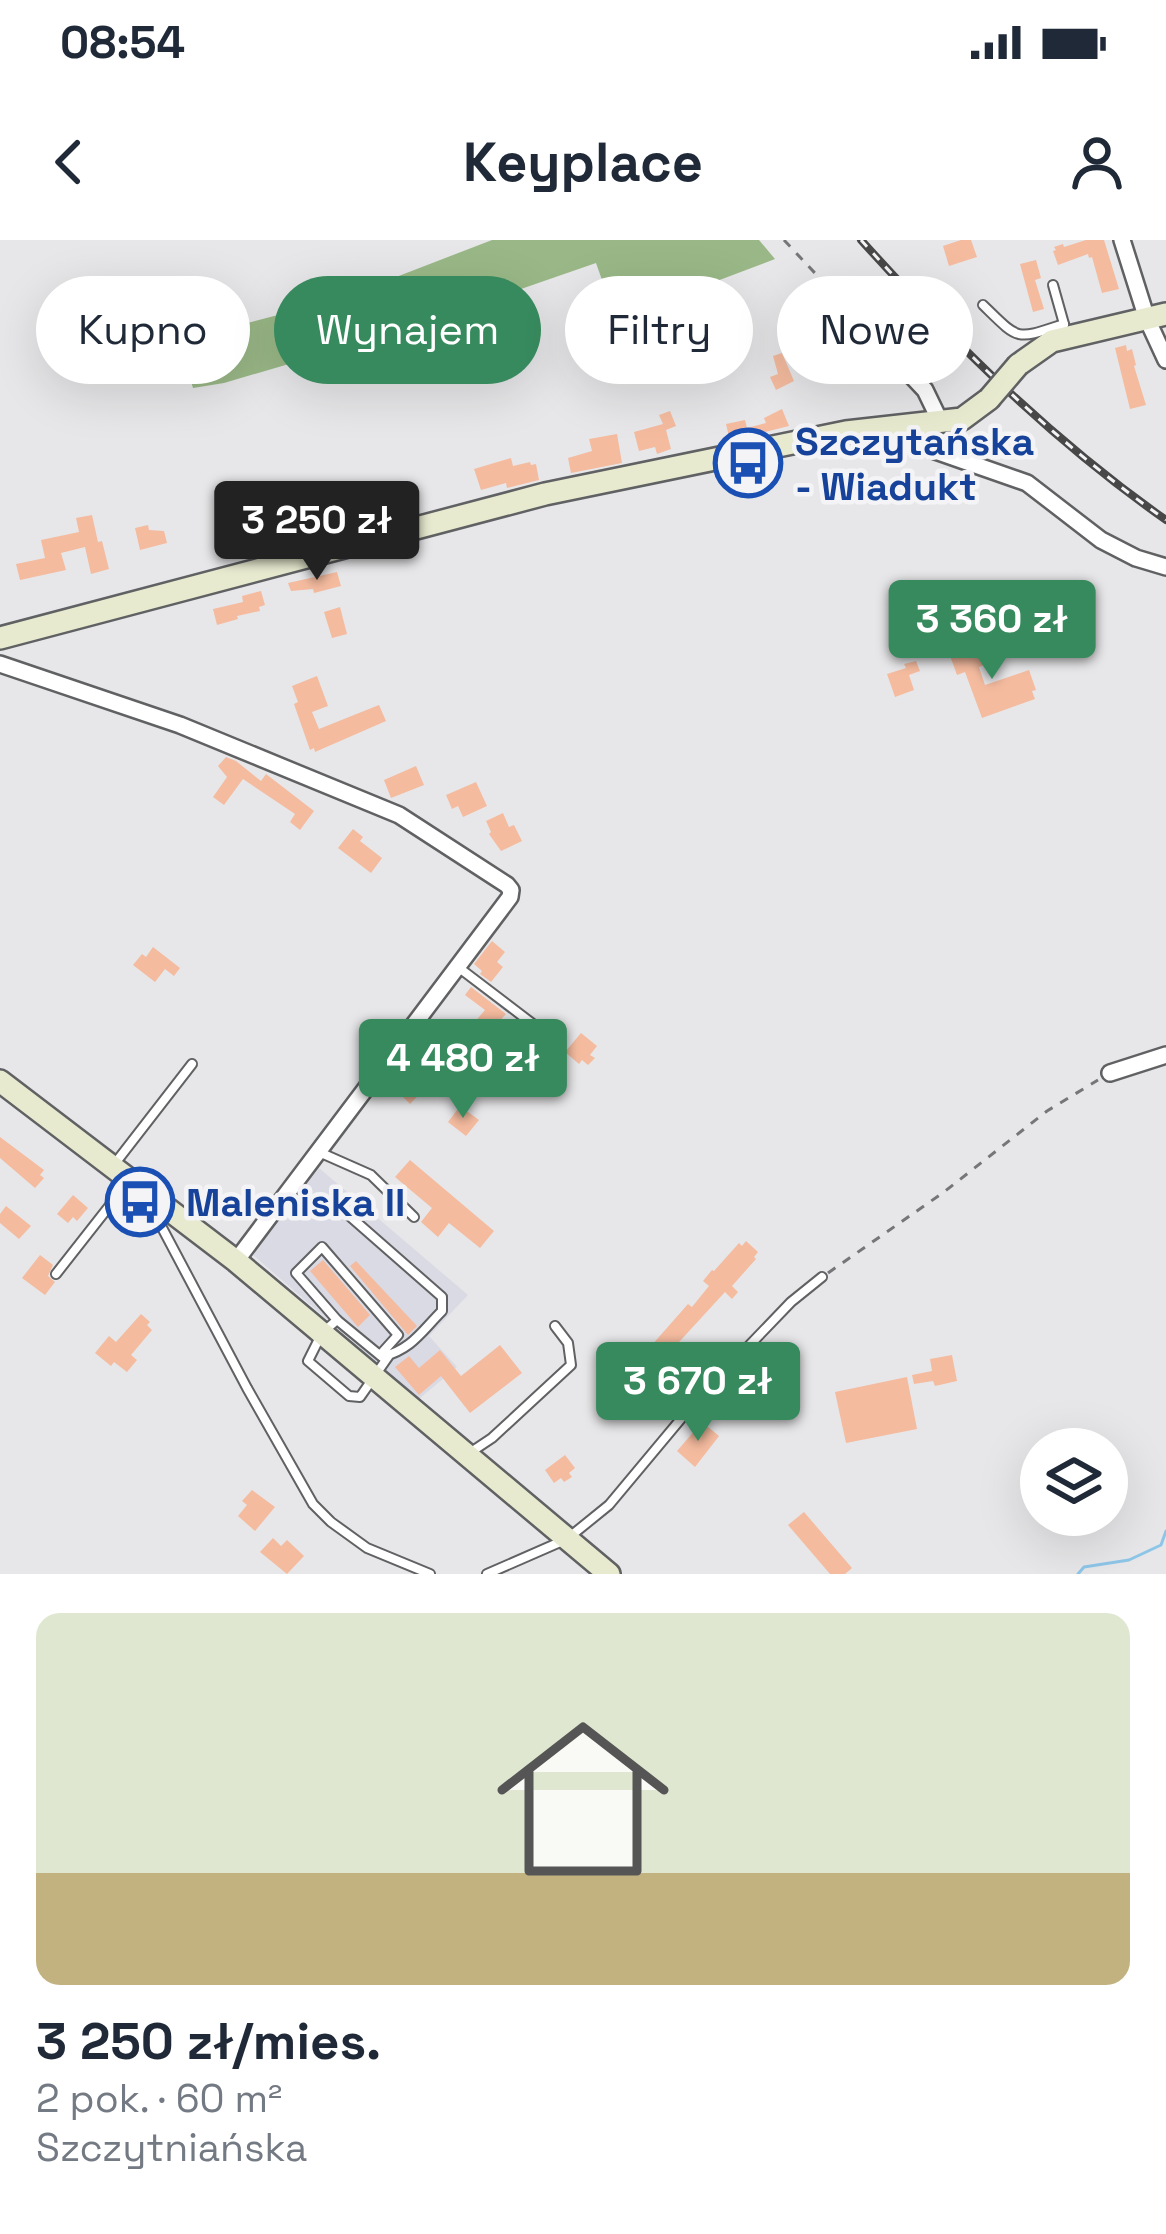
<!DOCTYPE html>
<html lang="pl">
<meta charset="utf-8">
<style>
body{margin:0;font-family:"Space Grotesk",sans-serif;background:#f6f6f7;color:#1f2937;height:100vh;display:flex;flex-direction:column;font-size:45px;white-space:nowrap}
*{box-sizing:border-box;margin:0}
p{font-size:39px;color:#747a83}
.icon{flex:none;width:66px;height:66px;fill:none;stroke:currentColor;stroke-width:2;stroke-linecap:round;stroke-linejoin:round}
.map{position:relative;height:1334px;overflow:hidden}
.side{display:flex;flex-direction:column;background:#fff;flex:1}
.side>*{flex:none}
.banner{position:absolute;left:36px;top:36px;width:1095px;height:108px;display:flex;gap:24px}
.buttons{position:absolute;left:1020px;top:1188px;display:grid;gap:24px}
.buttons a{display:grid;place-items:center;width:108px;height:108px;border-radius:50%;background:#fff;box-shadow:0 12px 48px #0002;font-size:60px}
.price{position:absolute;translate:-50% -102px;padding:0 27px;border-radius:12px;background:#378a5d;color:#fff;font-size:39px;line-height:78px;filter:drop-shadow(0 3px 6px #0008)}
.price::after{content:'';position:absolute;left:50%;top:72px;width:36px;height:27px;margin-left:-18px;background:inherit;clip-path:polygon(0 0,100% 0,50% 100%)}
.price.on{background:#222;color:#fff}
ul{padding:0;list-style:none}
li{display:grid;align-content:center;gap:24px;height:636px;padding:0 36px}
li+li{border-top:3px solid #e0e1e3}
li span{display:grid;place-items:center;height:372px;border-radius:24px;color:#555}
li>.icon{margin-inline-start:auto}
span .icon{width:216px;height:216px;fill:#fffc;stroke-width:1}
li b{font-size:51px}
.pill{padding:0 42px;border-radius:54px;background:#fff;box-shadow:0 12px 48px #0002;font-size:42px;line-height:108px}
.pill.on{background:#378a5d;color:#fff}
.status{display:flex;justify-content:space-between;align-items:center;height:84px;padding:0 60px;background:#fff;direction:ltr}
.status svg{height:33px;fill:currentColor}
header{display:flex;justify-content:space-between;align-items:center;height:156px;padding:0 36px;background:#fff;font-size:54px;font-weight:800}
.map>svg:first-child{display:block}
.built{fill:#dadae4}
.forest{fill:#9ab887}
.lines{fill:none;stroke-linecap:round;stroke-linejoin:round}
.stream{stroke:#8ec6e8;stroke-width:3}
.building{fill:#f4bb9f}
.lane-casing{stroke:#606163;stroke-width:12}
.street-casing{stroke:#606163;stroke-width:20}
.secondary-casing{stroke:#606163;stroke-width:26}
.path{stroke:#767678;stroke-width:3;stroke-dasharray:9 9;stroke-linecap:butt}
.lane{stroke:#fff;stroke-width:8}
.street{stroke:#fff;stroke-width:15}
.secondary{stroke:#e8ead0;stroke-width:21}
.rail-casing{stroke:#484849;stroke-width:8}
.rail{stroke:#f4f4f7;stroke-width:3;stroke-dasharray:9;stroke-linecap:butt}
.secondary-bridge-casing{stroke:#606163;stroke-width:26;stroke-linecap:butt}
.secondary-bridge{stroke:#e8ead0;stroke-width:21}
.labels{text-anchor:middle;stroke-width:9;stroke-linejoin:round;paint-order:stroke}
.transit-label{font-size:39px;font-weight:bold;fill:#164399;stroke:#f4f4f7;text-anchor:start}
</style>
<div class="status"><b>08:54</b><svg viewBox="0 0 49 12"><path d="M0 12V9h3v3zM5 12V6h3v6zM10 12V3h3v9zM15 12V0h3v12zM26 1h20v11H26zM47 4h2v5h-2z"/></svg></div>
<header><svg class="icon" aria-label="back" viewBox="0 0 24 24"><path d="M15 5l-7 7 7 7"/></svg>Keyplace<svg class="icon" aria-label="person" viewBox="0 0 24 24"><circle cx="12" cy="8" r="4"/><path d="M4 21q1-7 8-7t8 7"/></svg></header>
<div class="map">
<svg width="1166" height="1334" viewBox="0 0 1166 1334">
<rect width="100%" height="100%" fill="#e7e7e9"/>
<!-- built -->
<path class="built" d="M319,928l149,127 -39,41 28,31 -38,32 -166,-144z"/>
<!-- forest -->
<path class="forest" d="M492,0h267l16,19 -82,31 -74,23 -6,-2 -17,-48 -205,71 -167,49 -31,5 -14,-47 160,-42z"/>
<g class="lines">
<!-- stream -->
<path class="stream" d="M1078,1334l6,-7 45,-7 32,-15 5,-14"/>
</g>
<!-- building -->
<g class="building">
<path d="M961,0h10l6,17 -28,9 -6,-20z"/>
<path d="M1086,0h18l15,49 -17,4 -10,-36 -3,1 -1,-4 -30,11 -5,-14 3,-1 -2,-3 9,-3 1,3z"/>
<path d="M1036,20l5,18 -6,2 9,29 -11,3 -13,-48z"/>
<path d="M1126,105l1,6 5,-2 4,16 -2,1 12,39 -16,4 -15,-61z"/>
<path d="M727,110l5,20 -21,6 -6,-19z"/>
<path d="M782,113l12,28 -18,9 -6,-13 8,-3 -5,-18z"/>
<path d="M782,169l7,17 -59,15 -4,-17 19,-4 2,8 19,-5 -2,-5z"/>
<path d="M670,171l6,15 -10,4 5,19 -14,5 -2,-7 -16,4 -5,-19 29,-8 -4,-9z"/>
<path d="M617,194l5,29 -51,10 -3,-15 24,-7 -3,-12z"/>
<path d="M511,218l2,8 17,-4 1,3 5,-1 3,16 -32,8 -1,-5 -25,7 -7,-21z"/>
<path d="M277,248l7,27 -19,4 -7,-10 -29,10 -3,-10 7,-1 -2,-7z"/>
<path d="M92,275l6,27 4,-1 7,28 -18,5 -6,-27 -24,6 5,17 -46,10 -4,-16 29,-6 -4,-18 38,-8 -3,-14z"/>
<path d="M148,285l1,5 15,1 3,12 -27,7 -5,-22z"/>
<path d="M337,332l4,14 -27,7 -1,-4 -22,2 -3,-8z"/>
<path d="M900,343l12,30 20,-7 7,20 -37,13 -7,-20 7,-3 -12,-30z"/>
<path d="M261,351l4,14 -6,2 1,4 -23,5 1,3 -21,6 -4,-16 30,-7 -1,-6z"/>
<path d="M340,367l7,27 -15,4 -8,-26z"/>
<path d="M982,401l8,22 -11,4 6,18 44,-15 7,20 -4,1 3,8 -53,19 -17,-46 -8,3 -8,-22z"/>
<path d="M916,421l4,10 -11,4 5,15 -19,7 -8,-23 19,-6 -2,-4z"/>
<path d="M317,436l11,30 -16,6 7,17 60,-24 7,16 -71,31 -1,-4 -4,2 -16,-46 4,-2 -6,-16z"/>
<path d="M226,517l10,4 25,20 5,-7 48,37 -14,19 -10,-8 5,-8 -52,-35 -19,26 -11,-8 14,-20 -9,-11z"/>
<path d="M416,526l8,19 -33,13 -7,-18z"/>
<path d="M476,542l11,24 -24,11 -5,-11 -6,3 -6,-14z"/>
<path d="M503,573l6,14 5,-2 8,16 -21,10 -12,-17 2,-2 -5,-11z"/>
<path d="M353,589l10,8 -3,4 22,17 -11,15 -33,-25z"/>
<path d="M492,701l13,11 -8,10 6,5 -12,15 -11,-8 2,-3 -8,-7z"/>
<path d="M153,707l27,21 -6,8 -9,-7 -10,13 -22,-17 9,-11 4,3z"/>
<path d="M471,747l35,27 -25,27 -13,-11 17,-20 -20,-15z"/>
<path d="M581,793l16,13 -7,9 5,3 -7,7 -6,-5 -3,4 -14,-12z"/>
<path d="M413,826l18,16 -21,22 -17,-17z"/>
<path d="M460,866l19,14 -13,16 -18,-14z"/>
<path d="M0,897l44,33 -4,5 4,3 -9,10 -35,-30z"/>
<path d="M410,920l84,71 -14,17 -31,-25 -11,14 -17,-15 11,-14 -37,-31z"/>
<path d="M73,955l15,13 -11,13 -4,-4 -5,6 -11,-9z"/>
<path d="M6,966l25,20 -12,13 -19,-16v-9z"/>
<path d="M746,1001l12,11 -4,5 2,2 -24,27 6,6 -6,7 -7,-7 -68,74 -13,-12 44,-50 4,3 17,-21 -6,-5 9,-11 2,1 25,-28 3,3z"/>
<path d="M40,1015l13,10 -5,11 7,6 -10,13 -23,-17z"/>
<path d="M323,1020l47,55 -12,12 -48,-56z"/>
<path d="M356,1021l61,65 -9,9 -58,-69z"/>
<path d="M141,1074l9,8 -3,3 5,5 -21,25 6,5 -10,12 -13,-10 -3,4 -16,-13 14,-17 7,6z"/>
<path d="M500,1105l22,28 -52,40 -29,-37 -22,19 -24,-28 14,-11 10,12 21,-18 21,26z"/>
<path d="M952,1115l5,26 -22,5 -2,-5 -19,3 -2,-9 20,-4 -2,-12z"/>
<path d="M907,1137l10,52 -71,14 -11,-51z"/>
<path d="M702,1182l17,14 -24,31 -18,-16z"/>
<path d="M565,1215l10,13 -6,5 3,4 -8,5 -3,-4 -7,5 -9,-13z"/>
<path d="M252,1250l23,17 -20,24 -17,-15 9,-11 -5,-4z"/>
<path d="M804,1272l48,56 -7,6h-15l-42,-49z"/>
<path d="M273,1298l8,8 6,-6 17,16 -17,18 -27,-22z"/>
</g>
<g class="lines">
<defs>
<g id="lane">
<path d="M1053,45l11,39"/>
<path d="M983,65c37,36 32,35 81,19"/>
<path d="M458,727l88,67"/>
<path d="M404,800l63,55"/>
<path d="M319,912l52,23 43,42"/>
<path d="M113,926l79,-102"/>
<path d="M150,965l97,183 66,116 18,18 36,26 63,26"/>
<path d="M345,972l97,85v14c-21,21 -30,38 -60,46l-45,-37 -15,13 -14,28 41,35 11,1 30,-43"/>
<path d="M56,1034l73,-93"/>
<path d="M337,1080l-41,-47 26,-26 76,88 -18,20"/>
<path d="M468,1214l24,-16 79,-73 -3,-22 -13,-17"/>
<path d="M487,1334l80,-35 42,-34 86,-103 96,-100 31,-25"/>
</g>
<g id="street">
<path d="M1122,0l25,79 19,41"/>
<path d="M836,56l89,94 15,31"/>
<path d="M890,186l11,13 126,44 74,57 35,18 30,9"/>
<path d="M0,424l180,61 219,90 108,70 4,5 -1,7 -274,364"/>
<path d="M1110,833l56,-18"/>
</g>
<g id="secondary">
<path d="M1018,125l34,-24 114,-27"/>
<path d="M0,398l545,-144 301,-62 116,-13 27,-20"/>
<path d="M0,841l236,180 373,313"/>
</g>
</defs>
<!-- lane casing -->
<use href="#lane" class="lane-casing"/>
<!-- street casing -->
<use href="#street" class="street-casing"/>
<!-- secondary casing -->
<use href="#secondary" class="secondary-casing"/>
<!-- path -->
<g class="path">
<path d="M784,0l43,46"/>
<path d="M828,1033l116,-81 103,-81 51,-31"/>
</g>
<!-- lane -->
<use href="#lane" class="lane"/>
<!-- street -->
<use href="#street" class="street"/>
<!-- secondary -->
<use href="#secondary" class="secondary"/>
<defs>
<path id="rail" d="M861,0c93,103 191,200 305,280"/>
</defs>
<!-- rail casing -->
<use href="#rail" class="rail-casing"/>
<!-- rail -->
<use href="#rail" class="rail"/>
<defs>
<path id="secondary-bridge" d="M989,159l29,-34"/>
</defs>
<!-- secondary-bridge casing -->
<use href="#secondary-bridge" class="secondary-bridge-casing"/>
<!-- secondary-bridge -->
<use href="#secondary-bridge" class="secondary-bridge"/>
</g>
<!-- icons -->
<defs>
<symbol id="bus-ring" viewBox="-11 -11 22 22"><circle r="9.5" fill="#f4f4f7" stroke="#1a4fb4" stroke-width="1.5"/><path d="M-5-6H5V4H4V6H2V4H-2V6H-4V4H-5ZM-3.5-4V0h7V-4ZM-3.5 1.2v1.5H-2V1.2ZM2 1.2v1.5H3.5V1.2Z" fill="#1a4fb4"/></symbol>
</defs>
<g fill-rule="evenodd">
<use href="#bus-ring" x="710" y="185" width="76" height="76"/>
<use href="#bus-ring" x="102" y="924" width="76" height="76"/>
</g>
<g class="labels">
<!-- transit labels -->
<g class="transit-label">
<text x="795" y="215">Szczytańska<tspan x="795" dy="45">- Wiadukt</tspan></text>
<text x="186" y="976">Maleniska II</text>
</g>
</g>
</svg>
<div class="buttons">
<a><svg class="icon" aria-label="layers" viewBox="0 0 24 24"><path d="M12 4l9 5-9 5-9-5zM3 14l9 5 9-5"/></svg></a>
</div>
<b class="price on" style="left:317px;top:343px">3 250 zł</b>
<b class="price" style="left:992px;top:442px">3 360 zł</b>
<b class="price" style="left:463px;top:881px">4 480 zł</b>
<b class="price" style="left:698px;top:1204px">3 670 zł</b>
<div class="banner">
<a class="pill">Kupno</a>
<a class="pill on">Wynajem</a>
<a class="pill">Filtry</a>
<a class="pill">Nowe</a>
</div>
</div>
<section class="side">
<ul>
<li><span style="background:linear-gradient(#dfe7d0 70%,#c2b280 0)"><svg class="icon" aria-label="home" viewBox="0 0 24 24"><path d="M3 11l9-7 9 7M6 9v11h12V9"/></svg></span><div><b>3 250 zł/mies.</b><p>2 pok. · 60 m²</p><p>Szczytniańska</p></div></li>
</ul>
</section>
